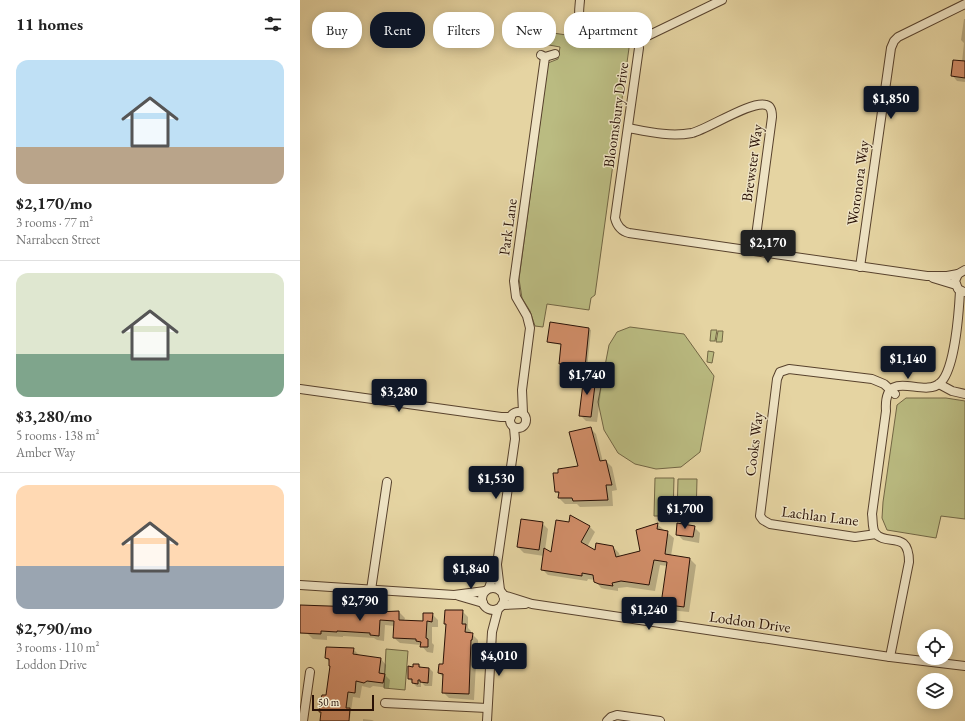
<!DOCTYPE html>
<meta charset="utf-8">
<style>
body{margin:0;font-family:"EB Garamond",serif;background:#f6f6f6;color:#222;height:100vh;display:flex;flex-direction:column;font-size:15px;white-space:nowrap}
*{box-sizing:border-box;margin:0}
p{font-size:13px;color:#767676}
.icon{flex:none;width:22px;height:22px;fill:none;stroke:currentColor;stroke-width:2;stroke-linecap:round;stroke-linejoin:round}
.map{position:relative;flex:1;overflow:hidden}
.drawer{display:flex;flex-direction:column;background:#fff;width:300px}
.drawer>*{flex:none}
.top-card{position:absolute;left:12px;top:12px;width:380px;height:36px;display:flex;gap:8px}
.controls{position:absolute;left:617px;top:629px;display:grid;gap:8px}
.controls a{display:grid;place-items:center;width:36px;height:36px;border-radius:50%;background:#fff;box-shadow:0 2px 10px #0003;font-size:20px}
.scale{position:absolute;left:12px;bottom:10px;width:62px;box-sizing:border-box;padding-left:4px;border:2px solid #291106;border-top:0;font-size:11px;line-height:14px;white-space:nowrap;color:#291106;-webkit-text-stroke:3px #eee3c3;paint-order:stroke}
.price{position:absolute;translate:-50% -34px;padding:0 9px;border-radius:4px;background:#111827;color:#fff;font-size:13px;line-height:26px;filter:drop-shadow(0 1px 2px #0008)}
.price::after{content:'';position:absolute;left:50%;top:24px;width:12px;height:9px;margin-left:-6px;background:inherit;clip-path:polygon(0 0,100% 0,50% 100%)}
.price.current{background:#222;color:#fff}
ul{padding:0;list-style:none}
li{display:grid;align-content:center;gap:8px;height:212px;padding:0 16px}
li+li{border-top:1px solid #e0e0e0}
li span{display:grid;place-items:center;height:124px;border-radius:12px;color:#555}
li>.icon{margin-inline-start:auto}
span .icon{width:72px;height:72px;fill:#fffc;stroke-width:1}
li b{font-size:17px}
h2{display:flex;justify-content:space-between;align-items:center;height:48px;padding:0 16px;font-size:17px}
.chip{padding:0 14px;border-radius:16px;background:#fff;box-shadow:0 2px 10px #0003;font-size:14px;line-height:36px}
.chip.current{background:#111827;color:#fff}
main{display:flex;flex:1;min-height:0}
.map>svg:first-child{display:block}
.green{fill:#babb81;stroke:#726644}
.shadow{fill:#0003}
.building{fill:#d08d68;stroke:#291106}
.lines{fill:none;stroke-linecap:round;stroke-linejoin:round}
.minor-casing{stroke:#58422d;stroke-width:10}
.minor{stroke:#eee3c3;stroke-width:8}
.labels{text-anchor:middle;stroke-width:3;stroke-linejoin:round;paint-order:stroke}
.street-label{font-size:15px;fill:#291106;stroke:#eee3c3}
</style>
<main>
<section class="drawer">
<h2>11 homes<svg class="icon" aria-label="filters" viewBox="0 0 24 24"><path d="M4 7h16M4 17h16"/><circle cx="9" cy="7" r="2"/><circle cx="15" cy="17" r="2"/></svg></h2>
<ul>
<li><span style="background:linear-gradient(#bfe0f5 70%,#b9a48a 0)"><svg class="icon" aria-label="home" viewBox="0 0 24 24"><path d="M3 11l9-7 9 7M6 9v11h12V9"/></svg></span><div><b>$2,170/mo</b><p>3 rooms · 77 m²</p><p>Narrabeen Street</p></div></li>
<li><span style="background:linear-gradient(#dfe7d0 65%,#7fa58c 0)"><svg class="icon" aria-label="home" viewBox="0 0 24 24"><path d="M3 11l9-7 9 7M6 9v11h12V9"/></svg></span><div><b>$3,280/mo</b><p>5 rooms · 138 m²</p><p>Amber Way</p></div></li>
<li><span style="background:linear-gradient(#ffd9b3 65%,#9aa5b1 0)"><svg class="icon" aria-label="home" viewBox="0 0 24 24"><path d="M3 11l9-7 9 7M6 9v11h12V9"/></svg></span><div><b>$2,790/mo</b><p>3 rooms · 110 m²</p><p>Loddon Drive</p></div></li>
</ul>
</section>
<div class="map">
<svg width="665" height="721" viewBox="0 0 665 721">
<rect width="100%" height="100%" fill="#e5d4a2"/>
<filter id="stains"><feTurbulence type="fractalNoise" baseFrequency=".005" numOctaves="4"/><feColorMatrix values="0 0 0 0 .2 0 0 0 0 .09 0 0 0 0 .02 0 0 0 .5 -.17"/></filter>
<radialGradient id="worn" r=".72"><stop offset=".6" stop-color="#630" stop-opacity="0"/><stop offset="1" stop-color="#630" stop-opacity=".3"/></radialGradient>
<!-- green -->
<g class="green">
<path d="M240,31l86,13 3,4 -34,247 -4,3 -2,12 -42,-6 -4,23 -8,-1 -5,-15 -8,-13 -3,-19 29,-216 10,-4 2,-12 -22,-4z"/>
<path d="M330,327l54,7 30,42 -14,76 -19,15 -25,2 -21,-5 -17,-11 -14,-23 -6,-28 11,-57 8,-13z"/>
<path d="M411,330h6l-2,11h-5z"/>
<path d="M418,331h5l-1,11h-6z"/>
<path d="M408,351l6,1 -2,11 -5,-1z"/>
<path d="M606,398h40l19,3v118l-24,-3 -5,22 -49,-8 -5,-12 1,-16 14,-97z"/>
<path d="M355,478h19l-1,38h-19z"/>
<path d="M378,479h19l-1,38 -19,-1z"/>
<path d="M86,649l22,2 -3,39 -21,-2z"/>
</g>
<!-- shadow -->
<g class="shadow">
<path d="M664,19h1v63l-8,-1 -5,-6 10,-13 2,-19 -3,-3z"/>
<path d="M251,323l38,6 2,1 -4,39 -14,1 -3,-6 -8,1 -2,-2 2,-18 -12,-2 -2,-2z"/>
<path d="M296,378l6,6 -5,38 -11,-1 -6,-6z"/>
<path d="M290,428l6,6 7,28 3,-1 6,6 5,23 -5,1 1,15 -33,1 -3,-3h-12l-6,-6 1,-3 -4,-4 23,-24z"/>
<path d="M242,523l6,6 -3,21 7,3 37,-27 6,6 -8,15 9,4 17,-4 6,6 1,4 22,-5 -5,-21 21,-6 16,13 -3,18 19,3 6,6 -7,47 -21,-2 -6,-6 5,-38 -7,-1 -5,26 -28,-4 -9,1v3l-13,-2 -4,-1 -6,-8 -7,-1 -1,2 -39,-6 -6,-6 2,-13 -20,-3 -6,-6z"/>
<path d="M394,527l6,6 -1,10 -16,-3 -6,-6z"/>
<path d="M0,606l57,2 2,2 18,1 1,2 21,-1 6,6 -1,3 20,1 8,-8 6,6v7h-6v16l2,2 -1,8 -6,-1 -6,-7 -21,-2 -6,-5 1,-12 -10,-1 -1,16 -7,-1 -3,-2 -31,-2v1l-16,-1v4l-14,-1 -6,-6 -7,-3z"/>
<path d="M162,611l6,6v11l3,3v2l7,7v6h-1l-3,54 -25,-2 -6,-6v-15l-4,-4 5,-8z"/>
<path d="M53,649l6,6 22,4 5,6 -1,10 5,5 -1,8 -16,-2 -3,2 -8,-2 -2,12 -7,-1 -3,21h-2v3h-27l1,-7 -2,-2 6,-16 5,-30 -1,-4 -4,-4z"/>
<path d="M119,665l3,3h7l4,4 -1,14h-7l-4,-4v5h-4l-8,-8 5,-11z"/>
<path d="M63,719l9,1 2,1h-11z"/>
</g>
<!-- building -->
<g class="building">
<path d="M653,60l12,1v17l-14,-2z"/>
<path d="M250,322l39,6 -4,40 -15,1 -1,-6 -10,1 2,-20 -14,-2z"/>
<path d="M284,375l12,2 -5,40 -12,-1z"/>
<path d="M291,427l9,34 6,-1 6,25h-6l2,15 -35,1 -1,-3h-14l1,-6h-4l-2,-19h5v-4l20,-3 -9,-34z"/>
<path d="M270,515l20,11 -9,16 14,8 1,-7 17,3 3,11 24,-6 -4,-21 22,-7 -1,6 11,2 -3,23 25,4 -6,49 -23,-3 6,-42 -13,-2 -5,25 -28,-4 -9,2 1,3 -14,-2 -5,-2 -1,-7 -11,-2v3l-41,-6 3,-22 7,4 5,-32 13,2z"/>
<path d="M221,519l22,3 -4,28 -22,-3z"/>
<path d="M377,523l18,3 -2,11 -17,-2z"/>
<path d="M0,605l57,2v2l20,1v2l22,-1v9l24,1v-8h10l-1,9 -5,-1 -1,17 2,1v8h-8l1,-5 -5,-1v-2l-23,-1 1,-17 -14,-1 -1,16 -9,-1v-2l-33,-2v1l-16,-1v3l-21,-1z"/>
<path d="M145,610h18l-1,14h4l-1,8 8,1 -1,7h-1l-2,54 -27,-1 1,-19 -5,-1 1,-9h4l3,-40h-2z"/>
<path d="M26,647l28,1 -1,6 28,4 -2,15 6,1 -2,9 -16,-2 -3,2 -8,-2 -1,12 -7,-1 -2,16h4l-1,13h-29l1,-9h-2l1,-10 2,-7h4l4,-29h-1v-7l-4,-1z"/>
<path d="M113,664h6v3l10,1 -1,15 -8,-1v-2h-2v4l-6,-1v-4h-4v-13l5,1z"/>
</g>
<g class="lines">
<defs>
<g id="minor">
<path d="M280,0c-1,13 -4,23 10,28l40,6 7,7 2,7 -24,170c2,8 6,13 14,15l298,43h20l11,-2"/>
<path d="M337,41l85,-41"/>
<path d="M241,55l4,2 10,-3"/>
<path d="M328,128c21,4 42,9 64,5 16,-4 60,-33 74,-28 5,1 6,7 6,12l-18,134"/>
<path d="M560,267l31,-219 3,-7 4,-4 67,-33"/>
<path d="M633,278l23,7"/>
<path d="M664,292l-6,-3 -3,-8 3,-7 7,-4"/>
<path d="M639,384l13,7 13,3"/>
<path d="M0,389l201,28h10"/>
<circle cx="218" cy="420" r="8"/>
<path d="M223,413l-1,-23 8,-62 -3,-12 -11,-19 -2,-16 31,-224"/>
<path d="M576,534l-21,3 -85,-13 -7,-4 -3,-4 17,-137 3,-7 9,-3 83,10 12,5 11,10"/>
<path d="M197,565l3,25"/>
<path d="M0,585l154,10 31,-4"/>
<circle cx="193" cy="599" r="11"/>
<path d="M189,588l8,-24 18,-125 -1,-11"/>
<path d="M71,590l16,-108"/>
<path d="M203,595l29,9 358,53 75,9"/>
<path d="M159,596l24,7"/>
<path d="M202,605l23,-1"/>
<path d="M590,657l19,-95c0,-33 -23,-15 -34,-29 -3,-5 -2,-13 -3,-19l14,-103c-3,-46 37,-12 54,-28 15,-13 19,-73 20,-92"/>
<path d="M85,703l102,5"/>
<path d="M3,721l7,-49"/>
<path d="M187,721l5,-89 6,-23"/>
<path d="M307,721l4,-4 6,-2 43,6"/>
</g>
</defs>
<!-- minor casing -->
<use href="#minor" class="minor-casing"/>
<!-- minor -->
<use href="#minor" class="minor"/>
</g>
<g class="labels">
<!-- street labels -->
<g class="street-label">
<text transform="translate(316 115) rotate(-82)" y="5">Bloomsbury Drive</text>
<text transform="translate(452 163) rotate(-82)" y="5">Brewster Way</text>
<text transform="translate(558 183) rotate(-82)" y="5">Woronora Way</text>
<text transform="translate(208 227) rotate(-82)" y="5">Park Lane</text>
<text transform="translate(454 444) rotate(-83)" y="5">Cooks Way</text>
<text transform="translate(520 516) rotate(7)" y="5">Lachlan Lane</text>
<text transform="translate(450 622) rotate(8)" y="5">Loddon Drive</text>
</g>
</g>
<rect width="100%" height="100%" filter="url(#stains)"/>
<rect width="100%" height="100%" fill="url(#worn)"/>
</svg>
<div class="controls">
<a><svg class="icon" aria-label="locate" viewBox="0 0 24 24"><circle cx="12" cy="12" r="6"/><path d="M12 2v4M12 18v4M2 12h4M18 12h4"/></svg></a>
<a><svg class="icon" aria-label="layers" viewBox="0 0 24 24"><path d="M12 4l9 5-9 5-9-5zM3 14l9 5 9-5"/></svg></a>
</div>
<div class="scale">50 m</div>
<b class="price" style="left:591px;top:120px">$1,850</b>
<b class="price current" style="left:468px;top:264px">$2,170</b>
<b class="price" style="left:608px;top:380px">$1,140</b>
<b class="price" style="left:287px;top:396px">$1,740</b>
<b class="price" style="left:99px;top:413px">$3,280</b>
<b class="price" style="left:196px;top:500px">$1,530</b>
<b class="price" style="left:385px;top:530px">$1,700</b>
<b class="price" style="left:171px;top:590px">$1,840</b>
<b class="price" style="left:60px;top:622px">$2,790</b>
<b class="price" style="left:349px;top:631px">$1,240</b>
<b class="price" style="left:199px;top:677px">$4,010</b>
<div class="top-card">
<a class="chip">Buy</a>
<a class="chip current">Rent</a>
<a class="chip">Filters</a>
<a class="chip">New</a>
<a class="chip">Apartment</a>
</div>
</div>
</main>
